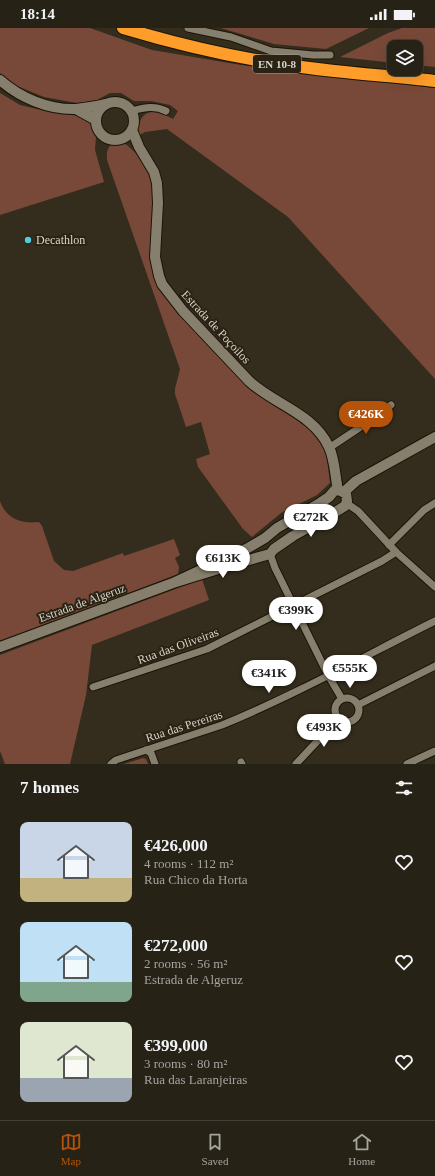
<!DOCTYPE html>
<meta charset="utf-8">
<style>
body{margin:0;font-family:"Times New Roman",serif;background:#2f2a1f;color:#f1f3f6;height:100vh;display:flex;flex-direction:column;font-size:15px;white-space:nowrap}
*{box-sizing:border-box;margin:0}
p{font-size:13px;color:#a4a4a1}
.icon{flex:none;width:22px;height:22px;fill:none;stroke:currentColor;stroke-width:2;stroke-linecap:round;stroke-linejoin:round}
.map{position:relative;height:736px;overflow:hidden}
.drawer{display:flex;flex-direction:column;background:#272216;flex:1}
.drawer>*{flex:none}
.buttons{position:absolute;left:387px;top:12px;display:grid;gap:8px}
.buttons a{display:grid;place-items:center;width:36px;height:36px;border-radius:8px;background:#272216;box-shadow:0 4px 16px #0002,0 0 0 1px #433f35;font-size:20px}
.price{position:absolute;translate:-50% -34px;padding:0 9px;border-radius:14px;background:#fff;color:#222;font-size:13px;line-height:26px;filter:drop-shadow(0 1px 2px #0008)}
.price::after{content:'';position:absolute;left:50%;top:24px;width:12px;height:9px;margin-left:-6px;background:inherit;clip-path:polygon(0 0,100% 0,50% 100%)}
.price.current{background:#b45309;color:#fff}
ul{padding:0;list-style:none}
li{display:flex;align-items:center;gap:12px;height:100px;padding:0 20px}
li span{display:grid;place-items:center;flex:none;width:112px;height:80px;border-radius:8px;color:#555}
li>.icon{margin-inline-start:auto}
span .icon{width:48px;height:48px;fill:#fffc;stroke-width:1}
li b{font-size:17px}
h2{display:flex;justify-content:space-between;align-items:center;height:48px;padding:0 20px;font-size:17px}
.status{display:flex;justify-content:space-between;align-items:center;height:28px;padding:0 20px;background:#272216;direction:ltr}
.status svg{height:11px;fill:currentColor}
.tab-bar{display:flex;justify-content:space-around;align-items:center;height:56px;border-top:1px solid #433f35;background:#272216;font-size:11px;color:#a4a4a1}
.tab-bar a{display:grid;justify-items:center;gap:2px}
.tab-bar .current{color:#b45309}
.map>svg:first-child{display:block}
.green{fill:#784938}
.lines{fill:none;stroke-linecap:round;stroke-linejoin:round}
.street-casing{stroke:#1b1506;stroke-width:9}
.secondary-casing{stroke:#1b1506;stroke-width:12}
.highway-casing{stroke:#1b1506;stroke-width:14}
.street{stroke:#877f6d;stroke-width:7}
.secondary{stroke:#877f6d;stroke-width:10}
.highway{stroke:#fe9d29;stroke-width:12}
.poi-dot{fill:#52cbda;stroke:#2a2314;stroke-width:1.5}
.labels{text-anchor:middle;stroke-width:4;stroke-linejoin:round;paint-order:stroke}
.shield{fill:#2a2314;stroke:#a4a094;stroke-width:1}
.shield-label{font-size:11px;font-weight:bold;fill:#d9d5cb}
.poi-label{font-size:12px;fill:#d9d5cb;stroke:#2a2314;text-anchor:start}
.street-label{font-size:12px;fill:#d9d5cb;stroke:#2a2314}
</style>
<div class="status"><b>18:14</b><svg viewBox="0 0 49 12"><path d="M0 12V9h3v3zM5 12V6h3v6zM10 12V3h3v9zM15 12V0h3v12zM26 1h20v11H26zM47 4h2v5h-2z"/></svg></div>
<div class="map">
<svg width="435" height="736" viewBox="0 0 435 736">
<rect width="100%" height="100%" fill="#342d1d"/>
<!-- green -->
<g class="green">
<path d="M0,0h90l62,22 89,15 194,23v291l-147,-162 -121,-88 -22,3 -7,4c-1,-10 3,-25 16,-24 6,0 13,4 19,7l5,-8 -8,-6 -19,-4h-17l-13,-8h-11l-13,7 -20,3 -33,-6 -32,-13 -12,-11z"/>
<path d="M221,0h148l-43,21 -52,-5z"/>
<path d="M402,0h33v39l-19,-2v-18h-22v16l-54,-6 48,-24z"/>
<path d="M0,65l20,12 17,4 41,7 13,8 5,12 -1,14 9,32 -104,33z"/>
<path d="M120,113c8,4 13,9 19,16 5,7 13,18 14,27 5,37 -13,72 8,106l52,60 39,41 52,32 10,11 12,17 4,32 -13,12 -36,18 -29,24 -9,-8 -45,-62 -2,-8 14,-5 -9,-32 -15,5 -11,-33v-5l5,-20 -73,-209c-1,-10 2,-18 13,-19z"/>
<path d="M0,473c6,18 21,23 39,21l3,4 12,35 10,9 9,1 50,-18 1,3 50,-17 6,16 -5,3 4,9 -1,7 -178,68z"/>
<path d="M202,551l7,21 -117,45 -6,50 -16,69h-65l-5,-13v-96z"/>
<path d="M143,730l3,1 2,5h-24z"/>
</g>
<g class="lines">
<defs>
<g id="street">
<path d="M188,0l43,9 40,14 42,4h17"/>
<path d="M131,83c13,-3 23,-6 35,0"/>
<path d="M329,420l51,-34 11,-9"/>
<path d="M346,475l12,8 38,41 39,35"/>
<path d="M389,517l35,-35 11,-7"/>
<path d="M270,526l5,14 53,107 14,24"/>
<path d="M93,659l114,-38 175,-88 14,-9"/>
<circle cx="347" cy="682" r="12"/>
<path d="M358,677l77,-39"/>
<path d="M146,722l5,3 4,11"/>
<path d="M241,734l1,2"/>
<path d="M111,736l5,-4 106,-35c73,-30 143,-69 213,-104"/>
<path d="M296,736l43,-46"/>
<path d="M407,736l28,-13"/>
</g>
<g id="secondary">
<path d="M0,52c20,18 49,30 76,29 10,-1 21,-3 30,-5"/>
<circle cx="115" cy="93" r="19"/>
<path d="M76,81l20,11"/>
<path d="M132,102l7,17 15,25 3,11 1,20 -3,54 4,19 3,8 21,27 66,70c26,24 64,32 80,66 6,13 6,29 9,43"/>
<path d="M344,464l12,-11 79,-44"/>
<path d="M0,619l173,-64 58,-18 39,-11 4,-5 19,-13 34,-19 18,-11 2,-5 -1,-7 -7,-4 -5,1 -5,6 -9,6 -43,25 -12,10 -17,10 -75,35"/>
</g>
<path id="highway" d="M123,0c50,15 100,27 151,35 53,9 108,12 161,18"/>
</defs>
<!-- street casing -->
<use href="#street" class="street-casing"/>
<!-- secondary casing -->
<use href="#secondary" class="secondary-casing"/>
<!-- highway casing -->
<use href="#highway" class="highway-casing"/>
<!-- street -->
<use href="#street" class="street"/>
<!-- secondary -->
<use href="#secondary" class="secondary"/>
<!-- highway -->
<use href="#highway" class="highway"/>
</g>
<!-- markers -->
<circle class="poi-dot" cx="28" cy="212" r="4"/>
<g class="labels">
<!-- shield labels -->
<rect class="shield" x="253" y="27" width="48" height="18" rx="3"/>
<g class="shield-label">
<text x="277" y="40">EN 10-8</text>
</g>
<!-- poi labels -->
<g class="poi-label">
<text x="36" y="216">Decathlon</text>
</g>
<!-- street labels -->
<g class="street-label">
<text transform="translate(216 299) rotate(47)" y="4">Estrada de Poçoilos</text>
<text transform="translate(82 575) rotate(-20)" y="4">Estrada de Algeruz</text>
<text transform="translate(178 618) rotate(-20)" y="4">Rua das Oliveiras</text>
<text transform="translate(184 698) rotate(-18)" y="4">Rua das Pereiras</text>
</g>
</g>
</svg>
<div class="buttons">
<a><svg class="icon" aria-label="layers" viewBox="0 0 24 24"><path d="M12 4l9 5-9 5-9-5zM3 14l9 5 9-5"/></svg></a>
</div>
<b class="price current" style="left:366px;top:407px">€426K</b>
<b class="price" style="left:311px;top:510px">€272K</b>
<b class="price" style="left:223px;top:551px">€613K</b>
<b class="price" style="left:296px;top:603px">€399K</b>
<b class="price" style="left:350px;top:661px">€555K</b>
<b class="price" style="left:269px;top:666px">€341K</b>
<b class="price" style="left:324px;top:720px">€493K</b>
</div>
<section class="drawer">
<h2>7 homes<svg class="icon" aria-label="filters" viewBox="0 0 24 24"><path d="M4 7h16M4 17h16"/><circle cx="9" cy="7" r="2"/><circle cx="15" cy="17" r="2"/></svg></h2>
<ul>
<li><span style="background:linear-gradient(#c9d6e8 70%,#c2b280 0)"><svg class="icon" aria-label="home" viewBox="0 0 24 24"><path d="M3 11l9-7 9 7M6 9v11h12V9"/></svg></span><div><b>€426,000</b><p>4 rooms · 112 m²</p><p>Rua Chico da Horta</p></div><svg class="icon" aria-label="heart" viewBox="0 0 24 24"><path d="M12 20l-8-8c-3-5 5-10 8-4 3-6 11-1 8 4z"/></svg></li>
<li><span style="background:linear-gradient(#bfe0f5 75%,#7fa58c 0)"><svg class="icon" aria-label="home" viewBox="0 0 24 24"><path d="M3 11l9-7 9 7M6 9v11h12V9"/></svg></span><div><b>€272,000</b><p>2 rooms · 56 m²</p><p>Estrada de Algeruz</p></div><svg class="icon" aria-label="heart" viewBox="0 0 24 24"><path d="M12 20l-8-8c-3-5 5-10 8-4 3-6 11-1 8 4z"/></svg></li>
<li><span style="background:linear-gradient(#dfe7d0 70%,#9aa5b1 0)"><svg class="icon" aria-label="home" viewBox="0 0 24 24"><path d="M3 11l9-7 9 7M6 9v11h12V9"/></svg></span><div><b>€399,000</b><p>3 rooms · 80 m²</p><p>Rua das Laranjeiras</p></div><svg class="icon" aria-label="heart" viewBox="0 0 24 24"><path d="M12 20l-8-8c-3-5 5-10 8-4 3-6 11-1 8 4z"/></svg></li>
</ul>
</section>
<nav class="tab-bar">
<a class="current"><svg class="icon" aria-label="map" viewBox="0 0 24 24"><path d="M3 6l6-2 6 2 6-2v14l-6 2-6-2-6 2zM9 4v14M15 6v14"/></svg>Map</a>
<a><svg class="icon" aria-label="saved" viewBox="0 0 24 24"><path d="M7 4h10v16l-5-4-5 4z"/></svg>Saved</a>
<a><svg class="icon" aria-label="home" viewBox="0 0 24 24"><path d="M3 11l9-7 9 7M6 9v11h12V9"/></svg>Home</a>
</nav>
